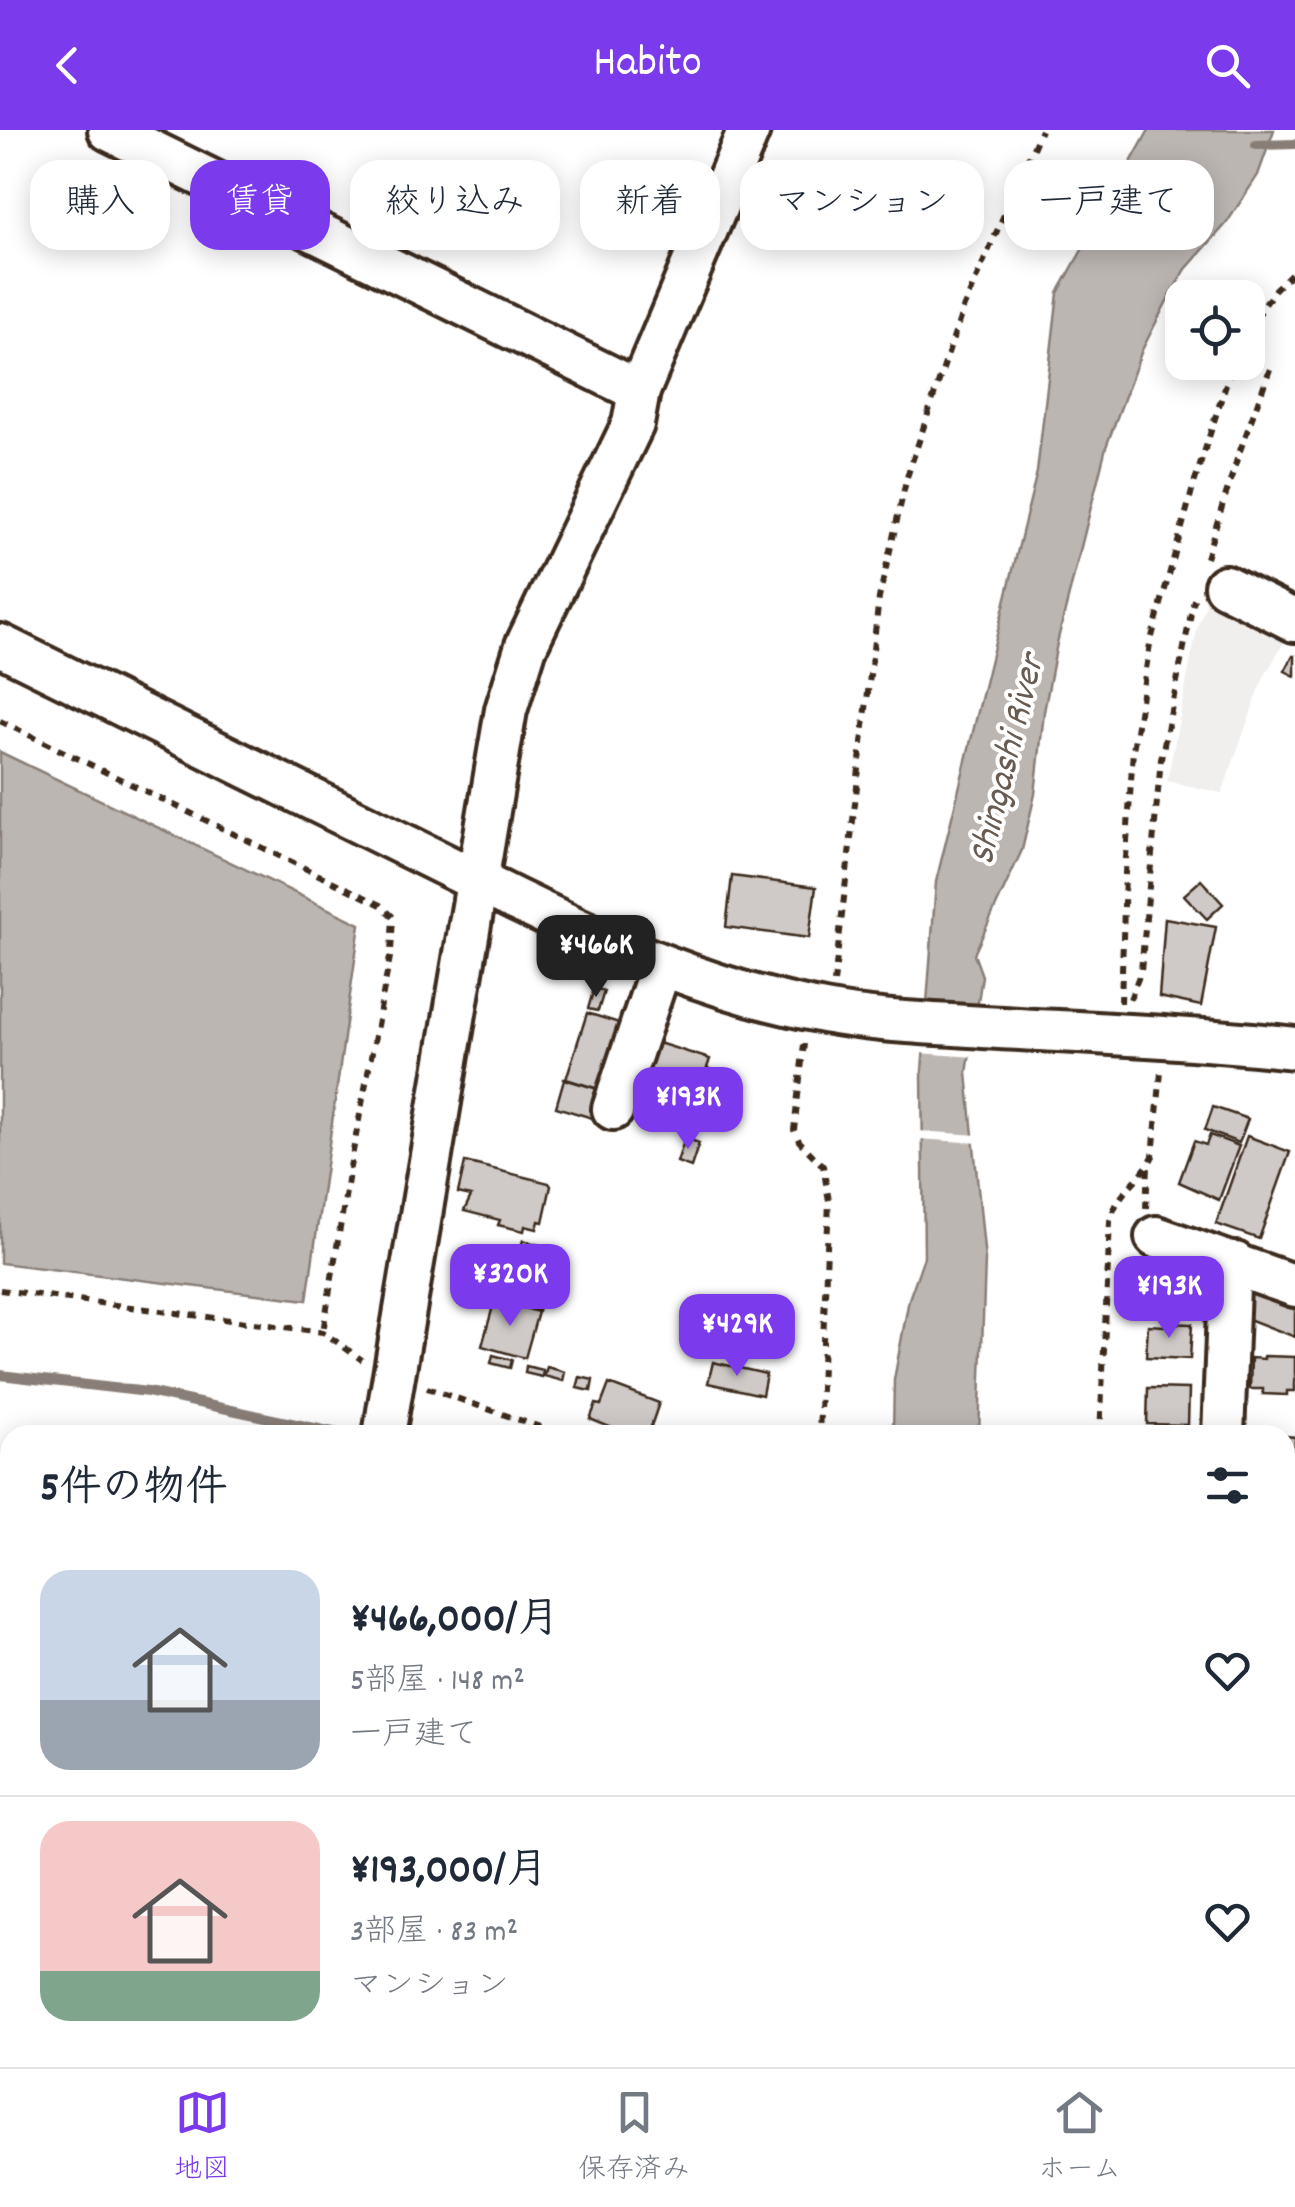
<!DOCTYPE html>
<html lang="ja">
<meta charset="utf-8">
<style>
body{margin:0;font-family:Dekko,"Klee One",sans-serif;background:#f2f2f3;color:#1f2937;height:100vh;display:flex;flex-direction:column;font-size:38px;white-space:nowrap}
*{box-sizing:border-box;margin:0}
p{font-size:32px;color:#747a83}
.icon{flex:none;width:55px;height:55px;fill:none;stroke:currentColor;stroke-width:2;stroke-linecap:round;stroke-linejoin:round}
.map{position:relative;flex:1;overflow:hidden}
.panel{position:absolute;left:0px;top:1295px;width:1295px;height:642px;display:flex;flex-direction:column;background:#fff;border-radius:30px 30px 0 0;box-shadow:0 5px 25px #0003}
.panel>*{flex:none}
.hud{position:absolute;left:30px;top:30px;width:1235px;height:90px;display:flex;gap:20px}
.controls{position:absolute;left:1165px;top:150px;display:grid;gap:20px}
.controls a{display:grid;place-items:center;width:100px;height:100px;border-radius:20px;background:#fff;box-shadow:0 5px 25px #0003;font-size:50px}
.price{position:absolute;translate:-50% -85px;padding:0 22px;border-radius:20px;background:#7c3aed;color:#fff;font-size:32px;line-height:65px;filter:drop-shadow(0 2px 5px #0008)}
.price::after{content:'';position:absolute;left:50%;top:60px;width:30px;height:22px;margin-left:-15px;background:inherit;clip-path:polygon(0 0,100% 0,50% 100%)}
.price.on{background:#222;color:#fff}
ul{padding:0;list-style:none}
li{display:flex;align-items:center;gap:30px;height:250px;padding:0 40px}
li+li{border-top:2px solid #e0e1e3}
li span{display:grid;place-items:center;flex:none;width:280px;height:200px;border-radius:30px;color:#555}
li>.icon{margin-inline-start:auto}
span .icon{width:120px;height:120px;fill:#fffc;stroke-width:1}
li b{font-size:42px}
h2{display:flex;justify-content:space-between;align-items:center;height:120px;padding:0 40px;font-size:42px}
.tag{padding:0 35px;border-radius:30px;background:#fff;box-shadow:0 5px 25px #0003;font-size:35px;line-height:90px}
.tag.on{background:#7c3aed;color:#fff}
header{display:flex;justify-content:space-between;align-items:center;height:130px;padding:0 40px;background:#7c3aed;color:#fff;font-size:45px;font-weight:600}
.tab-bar{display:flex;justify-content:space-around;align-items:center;height:140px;border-top:2px solid #e0e1e3;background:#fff;font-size:28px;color:#747a83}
.tab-bar a{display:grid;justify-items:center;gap:5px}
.tab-bar .on{color:#7c3aed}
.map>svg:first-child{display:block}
.built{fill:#f1efee}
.green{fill:#e2e0de;stroke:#8e857e;stroke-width:2.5}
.water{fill:#bcb6b3;stroke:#887e77;stroke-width:2.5}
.pier{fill:#fff}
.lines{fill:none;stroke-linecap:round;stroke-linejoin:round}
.stream{stroke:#887e77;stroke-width:10}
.building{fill:#cfcac7;stroke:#3b2a1e;stroke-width:2.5}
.minor-casing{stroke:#3b2a1e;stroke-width:48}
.path{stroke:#3b2a1e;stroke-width:6;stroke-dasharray:8 8;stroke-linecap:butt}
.minor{stroke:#fff;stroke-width:40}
.labels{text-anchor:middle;stroke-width:8;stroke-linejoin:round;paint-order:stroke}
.water-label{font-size:38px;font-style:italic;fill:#685b52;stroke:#fff}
</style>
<header><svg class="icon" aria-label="back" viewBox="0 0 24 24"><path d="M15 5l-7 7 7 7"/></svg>Habito<svg class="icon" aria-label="search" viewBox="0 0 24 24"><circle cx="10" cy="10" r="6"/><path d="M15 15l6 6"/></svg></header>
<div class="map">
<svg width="1295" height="1937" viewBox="0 0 1295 1937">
<rect width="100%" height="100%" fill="#fff"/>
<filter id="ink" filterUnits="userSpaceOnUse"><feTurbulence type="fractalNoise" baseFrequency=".01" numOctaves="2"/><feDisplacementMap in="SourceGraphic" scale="20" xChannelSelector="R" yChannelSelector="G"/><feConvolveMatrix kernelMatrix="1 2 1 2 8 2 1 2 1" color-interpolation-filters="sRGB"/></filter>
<g filter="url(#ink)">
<!-- built -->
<path class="built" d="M1211,459l78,44 -26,46 -41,114 -55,-12 30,-152z"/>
<!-- green -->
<rect class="green" x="1285" y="1356" width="10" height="49"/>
<!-- water -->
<g class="water">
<path d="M1149,0h125l-16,45 -32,49 -40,45 -16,26 -28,55 -36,97 -49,196 -13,69 -9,82 -13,56 -48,104 8,22 -15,97 18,187 -6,175h-86l1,-55 15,-81 15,-42 -2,-186 14,-189 101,-410 21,-179z"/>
<path d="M0,622l360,172 -53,376 -307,-37z"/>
<path d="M0,1380c19,28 5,65 0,97z"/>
<path d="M0,1619c17,33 14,78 0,112z"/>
<path d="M883,1928h90l-1,9h-97z"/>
</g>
<!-- pier -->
<g class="pier">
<path d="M921,872l62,5 -8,50 -57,-4z"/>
<path d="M918,1001l60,4 1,8 -61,-4z"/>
</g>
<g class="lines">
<!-- stream -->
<g class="stream">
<path d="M1256,15l39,-1"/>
<path d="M0,1245l148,17 199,43"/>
</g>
</g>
<!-- building -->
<g class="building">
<path d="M1293,526h2v20l-10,-5z"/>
<path d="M732,746l84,11 -7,51 -83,-11z"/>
<path d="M1201,750l22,24 -16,15 -23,-24z"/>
<path d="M1165,788l51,9 -15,79 -42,-9z"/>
<path d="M594,858l10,3 -6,20 -10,-2z"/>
<path d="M587,883l42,13 -21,66 -42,-13z"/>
<path d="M649,910l61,19 -3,9 18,8 -4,14 -6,-2 -8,26 -18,-6 -3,11 -19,-6 4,-12 -18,-5 -1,3 -18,-10z"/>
<path d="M564,949l37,11 -9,28 -36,-11z"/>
<path d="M1213,977l35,12 -9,24 -34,-13z"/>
<path d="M1210,1005l29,11 -20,54 -40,-18 15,-41 12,4z"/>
<path d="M1247,1006l43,16 -31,87 -43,-15z"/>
<path d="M685,1008l14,5 -8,24 -14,-5z"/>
<path d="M465,1032l84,21 2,3 -8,36 -4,-1 -2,8 -12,-3 -1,5 -26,-6 2,-5 -36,-9 7,-15 -13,-3z"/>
<path d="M523,1110l33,10 -11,37 -33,-9z"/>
<path d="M1151,1132l33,2 -1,8 25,1 -1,21h-58z"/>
<path d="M506,1150l38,11 -6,19 -38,-11z"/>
<path d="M1249,1157l40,15 -2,4 8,3v28l-49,-19 4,-11 -8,-3z"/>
<path d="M495,1169l43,13 -13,46 -43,-12z"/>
<path d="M1165,1193l27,1 -2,35 -44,-2 2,-32 17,1z"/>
<path d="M493,1225l19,5 -2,8 -19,-5z"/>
<path d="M1264,1226l31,1v34h-8v4l-24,-1v-5h-13l1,-31 13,1z"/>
<path d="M713,1232l53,12 -4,21 -54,-12z"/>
<path d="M526,1236l17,4 -1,7 -17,-4z"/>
<path d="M547,1237l18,5 -2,9 -19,-5z"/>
<path d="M580,1247l13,3 -2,11 -14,-3z"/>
<path d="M609,1254l50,19 -11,32h-19l-39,-16 6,-15 5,1z"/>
<path d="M1148,1258l41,1 -1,36 -41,-1z"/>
<path d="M1285,1306l10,1v37l-10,-1z"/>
<path d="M1285,1406l10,4v31l-9,2z"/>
<path d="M1285,1464l8,1 -1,35h-7z"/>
<rect x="1285" y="1758" width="4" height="41"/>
<path d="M224,1928h43l-8,9h-12z"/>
<path d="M414,1928h62v7l4,2h-66z"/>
<path d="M486,1928h35l-1,9h-35z"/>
<path d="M547,1928h50l15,2 -2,7h-65z"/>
<rect x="1137" y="1928" width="63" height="9"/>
</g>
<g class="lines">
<defs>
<g id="minor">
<path d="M109,0l530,261"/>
<path d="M1225,456l70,35"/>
<path d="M0,515l516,255c99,48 199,92 308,112 52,10 106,11 159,15 104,6 209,10 312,21"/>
<path d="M613,979l48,-143"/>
<path d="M1156,1107l139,49"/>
<path d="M384,1305l122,-725 20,-64 107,-222 6,-33 110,-261"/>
<path d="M1223,1305l6,-148 6,-24"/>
<path d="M1285,1734h10"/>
<path d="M0,1910l10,-20"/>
<path d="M391,1928l2,9"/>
</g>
</defs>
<!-- minor casing -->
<use href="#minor" class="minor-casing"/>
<!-- path -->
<g class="path">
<path d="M1248,201l27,-42 20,-19"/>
<path d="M1206,428l32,-102 32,-87"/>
<path d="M0,591l381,184 12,12 -2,35 -41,215 -27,165"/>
<path d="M834,853l45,-385 28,-121 56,-168 78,-179"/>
<path d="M1130,869l11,-28 20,-212 33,-160"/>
<path d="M1121,873l4,-130 8,-123 17,-106 44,-160 39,-122"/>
<path d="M804,914l-10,86 5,11 24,25 6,35 -10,234"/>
<path d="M1146,1078l2,-41"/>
<path d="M0,1160l323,42 39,28"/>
<path d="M427,1258l136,47"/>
<path d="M1100,1305l10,-214c8,-31 30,-39 43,-65l8,-84"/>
<path d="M0,1337l10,1"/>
<path d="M0,1815l10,-27"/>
<path d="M779,1937l1,-9"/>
<path d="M1062,1937l1,-9"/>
</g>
<!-- minor -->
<use href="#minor" class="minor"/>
</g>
</g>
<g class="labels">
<!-- water labels -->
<g class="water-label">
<text transform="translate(1004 629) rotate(-76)" y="13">Shingashi River</text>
</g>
</g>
</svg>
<div class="controls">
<a><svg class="icon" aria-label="locate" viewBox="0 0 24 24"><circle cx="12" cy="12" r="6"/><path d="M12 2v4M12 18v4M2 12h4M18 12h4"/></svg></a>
</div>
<b class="price on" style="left:596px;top:870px">¥466K</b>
<b class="price" style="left:688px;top:1022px">¥193K</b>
<b class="price" style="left:510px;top:1199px">¥320K</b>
<b class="price" style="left:1169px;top:1211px">¥193K</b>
<b class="price" style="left:737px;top:1249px">¥429K</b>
<div class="hud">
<a class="tag">購入</a>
<a class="tag on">賃貸</a>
<a class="tag">絞り込み</a>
<a class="tag">新着</a>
<a class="tag">マンション</a>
<a class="tag">一戸建て</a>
</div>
<section class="panel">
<h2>5件の物件<svg class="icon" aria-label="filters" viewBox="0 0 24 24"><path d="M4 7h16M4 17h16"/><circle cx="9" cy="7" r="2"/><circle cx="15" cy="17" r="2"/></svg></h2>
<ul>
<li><span style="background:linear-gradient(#c9d6e8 65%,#9aa5b1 0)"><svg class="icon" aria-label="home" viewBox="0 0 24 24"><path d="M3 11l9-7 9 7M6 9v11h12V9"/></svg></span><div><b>¥466,000/月</b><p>5部屋 · 148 m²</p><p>一戸建て</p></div><svg class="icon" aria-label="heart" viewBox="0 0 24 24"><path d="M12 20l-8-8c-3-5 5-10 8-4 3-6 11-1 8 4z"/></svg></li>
<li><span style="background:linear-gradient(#f6c9c9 75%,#7fa58c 0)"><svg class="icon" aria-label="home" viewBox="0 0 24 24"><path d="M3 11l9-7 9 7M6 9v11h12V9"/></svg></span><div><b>¥193,000/月</b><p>3部屋 · 83 m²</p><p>マンション</p></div><svg class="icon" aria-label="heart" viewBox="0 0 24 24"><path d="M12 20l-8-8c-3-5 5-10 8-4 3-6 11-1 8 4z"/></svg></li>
</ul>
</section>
</div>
<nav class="tab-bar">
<a class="on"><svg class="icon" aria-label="map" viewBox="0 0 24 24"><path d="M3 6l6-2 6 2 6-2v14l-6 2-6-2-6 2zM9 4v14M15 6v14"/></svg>地図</a>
<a><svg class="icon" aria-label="saved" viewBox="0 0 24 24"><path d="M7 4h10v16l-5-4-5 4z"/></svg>保存済み</a>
<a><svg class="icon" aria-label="home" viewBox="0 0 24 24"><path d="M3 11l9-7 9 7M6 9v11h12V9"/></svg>ホーム</a>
</nav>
